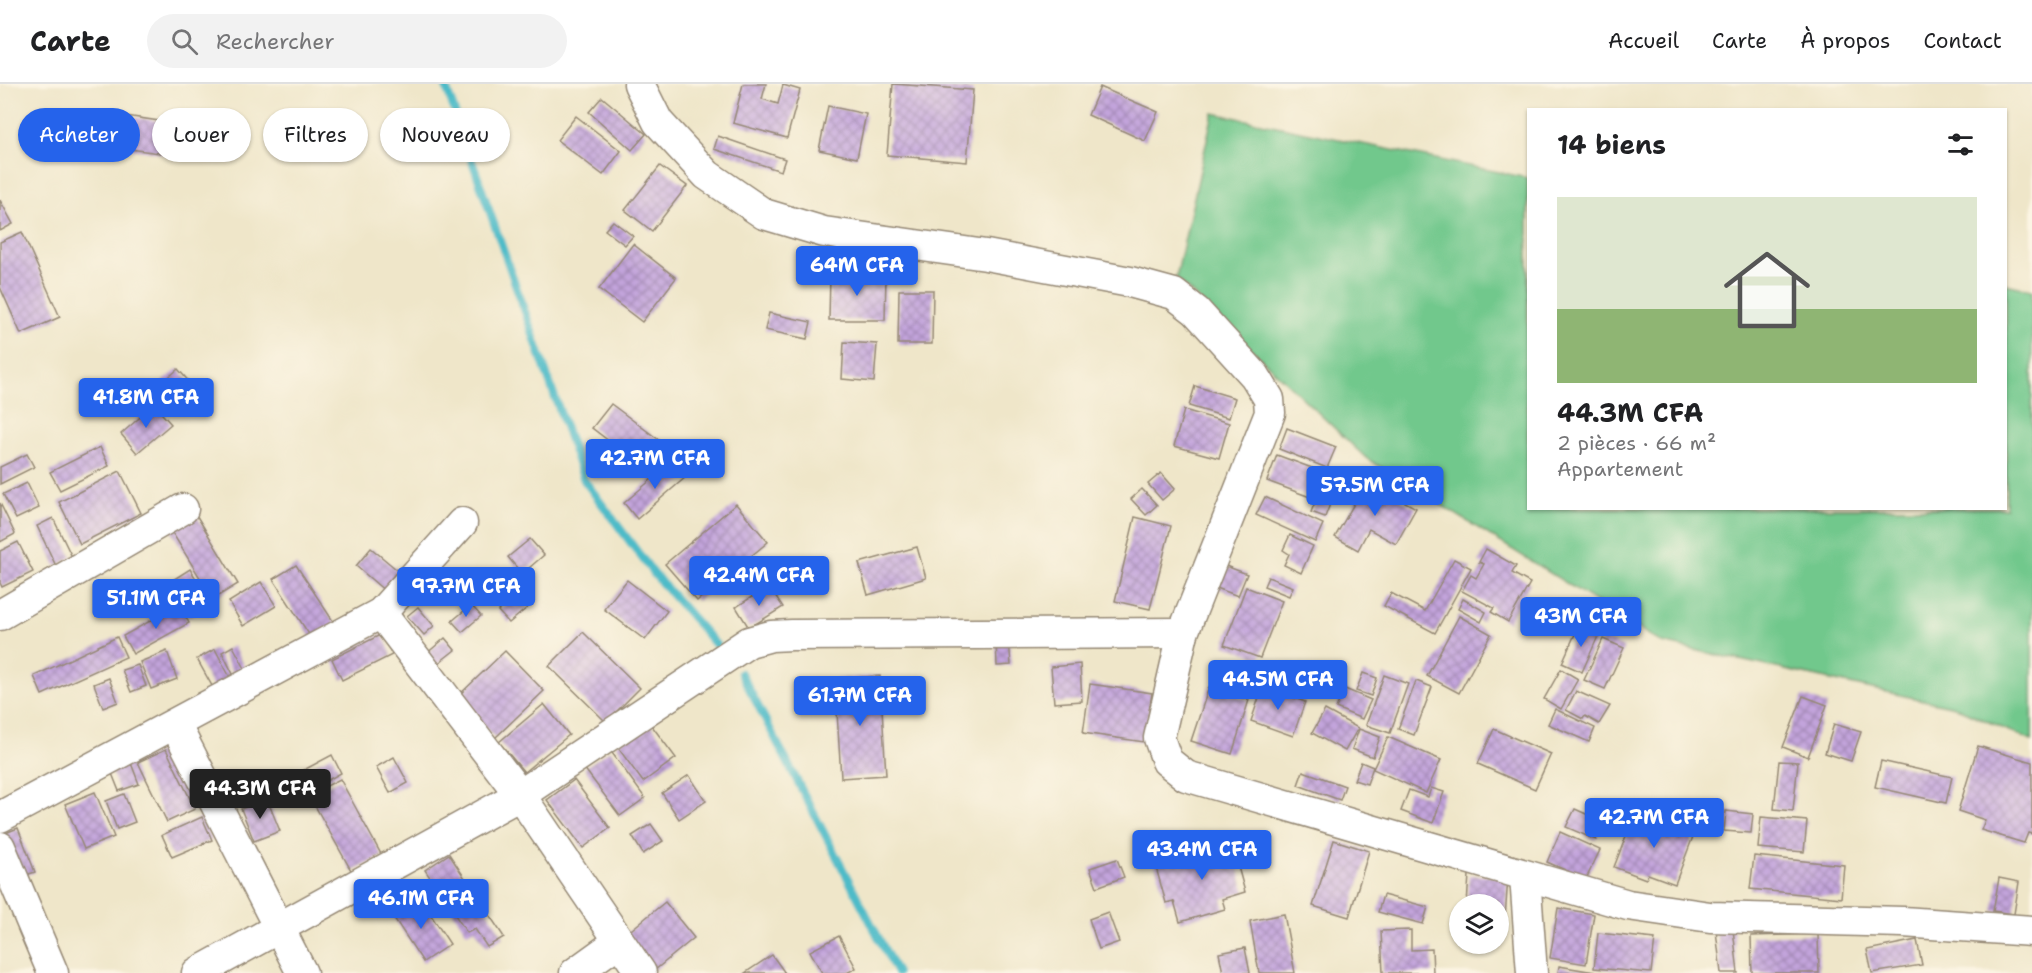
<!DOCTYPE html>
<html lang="fr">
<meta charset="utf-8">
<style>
body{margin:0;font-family:"Shantell Sans",sans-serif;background:#f2f2f2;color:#202124;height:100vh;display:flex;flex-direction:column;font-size:22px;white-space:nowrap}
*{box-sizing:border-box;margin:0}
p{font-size:20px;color:#757577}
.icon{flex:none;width:33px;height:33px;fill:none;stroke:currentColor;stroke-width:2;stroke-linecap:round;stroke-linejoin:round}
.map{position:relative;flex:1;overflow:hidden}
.side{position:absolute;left:1527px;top:24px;width:480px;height:402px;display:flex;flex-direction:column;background:#fff;border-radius:0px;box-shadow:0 2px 4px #0004}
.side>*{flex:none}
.top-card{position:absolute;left:18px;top:24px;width:570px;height:54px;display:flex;gap:12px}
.fabs{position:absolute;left:1449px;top:810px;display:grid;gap:12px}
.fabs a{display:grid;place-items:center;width:60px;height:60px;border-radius:50%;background:#fff;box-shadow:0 2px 4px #0004;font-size:30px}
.price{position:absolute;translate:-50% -51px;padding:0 14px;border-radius:6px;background:#2563eb;color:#fff;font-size:20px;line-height:39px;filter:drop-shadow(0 2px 3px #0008)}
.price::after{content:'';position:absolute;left:50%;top:36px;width:18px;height:14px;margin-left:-9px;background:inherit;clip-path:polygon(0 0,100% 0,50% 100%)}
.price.current{background:#222;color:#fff}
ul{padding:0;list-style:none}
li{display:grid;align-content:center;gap:12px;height:318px;padding:0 30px}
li+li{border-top:2px solid #e0e0e0}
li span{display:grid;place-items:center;height:186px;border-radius:0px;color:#555}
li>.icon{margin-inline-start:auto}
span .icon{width:108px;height:108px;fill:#fffc;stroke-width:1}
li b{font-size:26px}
h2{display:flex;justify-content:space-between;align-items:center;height:72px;padding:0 30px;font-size:26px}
.pill{padding:0 21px;border-radius:27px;background:#fff;box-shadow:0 2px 4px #0004;font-size:21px;line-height:54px}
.pill.current{background:#2563eb;color:#fff}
header{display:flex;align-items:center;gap:36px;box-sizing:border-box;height:84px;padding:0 30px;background:#fff;border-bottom:2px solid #e0e0e0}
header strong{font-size:28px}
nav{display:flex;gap:33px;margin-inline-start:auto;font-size:21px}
.search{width:420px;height:54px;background:#f2f2f2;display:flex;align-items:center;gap:15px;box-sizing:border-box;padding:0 21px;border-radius:33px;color:#757577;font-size:22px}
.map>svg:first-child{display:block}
.grass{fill:#71c88c;stroke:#567955;stroke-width:1.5}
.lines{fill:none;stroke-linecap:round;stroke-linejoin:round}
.stream{stroke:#4ebbc8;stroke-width:8}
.building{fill:url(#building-cross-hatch)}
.minor-casing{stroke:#958874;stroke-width:33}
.minor{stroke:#fff;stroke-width:30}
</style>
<header>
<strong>Carte</strong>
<div class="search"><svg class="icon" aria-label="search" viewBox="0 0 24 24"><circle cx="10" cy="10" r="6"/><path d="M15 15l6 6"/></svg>Rechercher</div>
<nav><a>Accueil</a><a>Carte</a><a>À propos</a><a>Contact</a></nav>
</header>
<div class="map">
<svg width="2032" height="889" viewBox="0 0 2032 889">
<defs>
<pattern id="building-cross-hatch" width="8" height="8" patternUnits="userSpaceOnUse" patternTransform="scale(1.5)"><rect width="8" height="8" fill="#c3a4dc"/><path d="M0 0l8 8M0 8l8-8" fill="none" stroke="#a086b2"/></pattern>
</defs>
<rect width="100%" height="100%" fill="#fcf5e5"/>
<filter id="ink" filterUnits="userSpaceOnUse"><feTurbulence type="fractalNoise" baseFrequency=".0167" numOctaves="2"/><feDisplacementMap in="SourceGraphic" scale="12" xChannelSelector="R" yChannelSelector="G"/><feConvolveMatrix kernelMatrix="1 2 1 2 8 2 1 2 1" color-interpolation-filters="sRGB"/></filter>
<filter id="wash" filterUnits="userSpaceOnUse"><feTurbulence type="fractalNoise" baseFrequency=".008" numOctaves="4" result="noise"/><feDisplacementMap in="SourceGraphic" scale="24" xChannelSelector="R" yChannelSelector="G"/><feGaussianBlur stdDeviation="1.35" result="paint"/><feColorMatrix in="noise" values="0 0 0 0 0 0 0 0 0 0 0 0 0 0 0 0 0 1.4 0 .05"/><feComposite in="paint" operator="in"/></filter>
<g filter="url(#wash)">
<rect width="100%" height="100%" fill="#efe6c9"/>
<!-- grass -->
<path class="grass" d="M1213,29l315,65v330h478v-224l26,6v451l-77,-34 -293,-64 -296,-185 -190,-180z"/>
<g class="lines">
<!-- stream -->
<g class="stream">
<path d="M445,0l139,396 70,94 63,72"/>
<path d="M741,589l156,300"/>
</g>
</g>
<g id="blocks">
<!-- building -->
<g class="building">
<path d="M743,0h23l-4,15 16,5 5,-19 17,5 -13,48 -54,-15z"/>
<path d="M893,0l80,6 -6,72 -80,-7z"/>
<path d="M1100,3l58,25 -13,29 -57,-26z"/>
<path d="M602,13l44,37 -14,16 -43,-38z"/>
<path d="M828,22l38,8 -9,44 -38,-8z"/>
<path d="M119,31l60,9 -5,31 -59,-8z"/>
<path d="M576,32l45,35 -18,24 -46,-35z"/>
<path d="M718,52l67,23 -4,12 -67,-22z"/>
<path d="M660,82l27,20 -35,45 -27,-21z"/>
<path d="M0,116l13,24 -13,7z"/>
<path d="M613,137l20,15 -8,9 -20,-15z"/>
<path d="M22,148l38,85 -39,17 -21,-47v-45z"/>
<path d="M633,160l43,34 -34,44 -43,-33z"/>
<path d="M830,190l56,1 -1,45h-56z"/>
<path d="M899,206h34l-1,54h-34z"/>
<path d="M769,229l42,9 -4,17 -42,-9z"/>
<path d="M844,258l33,2 -3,38 -32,-3z"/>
<path d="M178,285l20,23 -22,19 -20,-23z"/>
<path d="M1195,302l40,12 -6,20 -40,-12z"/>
<path d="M611,320l60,45 -19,25 -60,-46z"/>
<path d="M154,321l17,19 -34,29 -16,-19z"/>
<path d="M1184,326l45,13 -10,35 -45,-12z"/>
<path d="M1287,344l49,19 -9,21 -48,-19z"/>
<path d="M100,363l9,19 -49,24 -10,-18z"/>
<path d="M27,370l7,13 -34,17v-17z"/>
<path d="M1277,371l43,16 -10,26 -43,-16z"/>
<path d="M673,377l13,16 -49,42 -13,-16z"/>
<path d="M120,387l21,42 -61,31 -21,-42z"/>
<path d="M1161,389l14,16 -13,11 -14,-16z"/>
<path d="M1326,392l13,5 -14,36 -14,-5z"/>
<path d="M1367,397l49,27 -20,36 -27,-15 -11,21 -23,-13z"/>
<path d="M27,399l12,25 -23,11 -13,-25z"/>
<path d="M1142,405l15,16 -11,10 -15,-16z"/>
<path d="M1265,413l58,27 -8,18 -59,-27z"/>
<path d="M0,419l15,31 -15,8z"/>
<path d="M736,420l32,38 -71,59 -32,-37z"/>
<path d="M195,429l43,71 -25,15 -43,-70z"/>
<path d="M1135,433l36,9 -21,83 -35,-8z"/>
<path d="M53,434l19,39 -16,9 -19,-40z"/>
<path d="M1290,451l23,11 -12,27 -17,-8 5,-11 -6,-4z"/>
<path d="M530,455l14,16 -22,19 -14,-17z"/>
<path d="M18,458l15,30 -31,15 -2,-4v-32z"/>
<path d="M917,463l9,31 -58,17 -9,-32z"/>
<path d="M371,464l31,26 -16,18 -30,-26z"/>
<path d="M1486,465l30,17 -4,7 18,10 -22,39 -17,-10 3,-4 -32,-17 9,-16 5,3 8,-14 -5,-2z"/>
<path d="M1454,475l17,9 -36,65 -51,-27 7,-13 34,18z"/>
<path d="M296,481l39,59 -23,15 -39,-60z"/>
<path d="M1223,481l24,9 -9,22 -24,-9z"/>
<path d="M190,485l21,34 -22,14 -21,-34z"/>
<path d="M1268,493l25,10 -4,9 -25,-10z"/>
<path d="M627,496l40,31 -22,29 -41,-31z"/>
<path d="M261,498l15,24 -33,20 -14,-24z"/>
<path d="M769,502l14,21 -34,21 -13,-21z"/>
<path d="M1246,503l36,14 -22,57 -36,-13z"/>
<path d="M522,506l11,13 -24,20 -11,-12z"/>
<path d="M1463,515l23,13 -5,10 -23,-13z"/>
<path d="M179,521l10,18 -56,31 -10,-18z"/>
<path d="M471,521l10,11 -19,16 -10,-11z"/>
<path d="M418,523l16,19 -10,9 -17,-19z"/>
<path d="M1459,532l32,18 -32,59 -32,-17z"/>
<path d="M1580,539l20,9 -18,40 -20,-9z"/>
<path d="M583,548l57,56 -34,34 -57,-56z"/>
<path d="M382,550l10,21 -50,25 -10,-21z"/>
<path d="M117,553l9,20 -84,38 -8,-19z"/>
<path d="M445,554l10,12 -19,15 -10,-11z"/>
<path d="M1009,555l2,26 -14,1 -1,-26z"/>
<path d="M1603,555l21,9 -19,41 -21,-9z"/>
<path d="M233,562l16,30 -12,6 -15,-30z"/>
<path d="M215,565l18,34 -17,10 -19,-34z"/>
<path d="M167,567l10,28 -26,10 -11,-27z"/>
<path d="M505,567l39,40 -49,47 -39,-40z"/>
<path d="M1080,580l2,37 -28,2 -3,-36z"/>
<path d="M138,581l8,21 -15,6 -9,-22z"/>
<path d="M1561,585l17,10 -17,30 -17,-10z"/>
<path d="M1363,589l14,5 -6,18 -15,-5z"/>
<path d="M1384,591l24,9 -18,49 -24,-8z"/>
<path d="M880,592l6,99 -45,3 -6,-99z"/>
<path d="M109,594l9,24 -15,6 -9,-24z"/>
<path d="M1416,597l16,6 -18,48 -16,-6z"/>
<path d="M1090,600l62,9 -8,49 -61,-9z"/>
<path d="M1263,602l42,16 -12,34 -42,-15z"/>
<path d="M1209,603l40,13 -17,54 -41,-13z"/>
<path d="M1345,605l26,11 -9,19 -26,-11z"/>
<path d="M1576,607l34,15 -11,18 -14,-8 -2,3 -17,-9z"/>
<path d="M1803,612l24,9 -19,52 -25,-10z"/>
<path d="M544,620l25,31 -45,37 -25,-30z"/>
<path d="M1555,625l40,19 -6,14 -41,-18z"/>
<path d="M1325,626l33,18 -13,23 -33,-18z"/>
<path d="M649,638l27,36 -33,24 -27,-37z"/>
<path d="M1834,640l27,8 -10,29 -26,-8z"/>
<path d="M1359,645l21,8 -7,20 -21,-8z"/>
<path d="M1494,645l57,25 -16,35 -57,-25z"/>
<path d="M1388,653l53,23 -15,33 -53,-24z"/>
<path d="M1978,662l54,16v72l-4,-1 -4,10 -43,-13 4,-10 -27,-9z"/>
<path d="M166,665l29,60 -28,13 -29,-60z"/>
<path d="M610,666l35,48 -25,18 -36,-48z"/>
<path d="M332,671l9,18 -31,17 -10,-18z"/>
<path d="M394,673l14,26 -18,10 -14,-26z"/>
<path d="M1779,677l19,1 -5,49 -19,-2z"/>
<path d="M1881,677l71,16 -6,26 -71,-16z"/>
<path d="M1361,678l12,5 -6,17 -13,-4z"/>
<path d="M131,679l8,21 -20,7 -8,-20z"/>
<path d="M1303,687l42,15 -5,14 -42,-15z"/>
<path d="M689,691l17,26 -27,18 -17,-26z"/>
<path d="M340,695l42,77 -30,16 -43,-77z"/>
<path d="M574,696l36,48 -27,20 -36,-48z"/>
<path d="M1431,704l13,4 -11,31 -32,-12 8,-21 19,7z"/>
<path d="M95,708l19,45 -30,12 -19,-45z"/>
<path d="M124,710l11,28 -18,7 -11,-28z"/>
<path d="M267,715l13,32 -26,10 -13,-32z"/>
<path d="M1575,725l29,13 -8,18 -30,-13z"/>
<path d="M1726,727l27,3 -2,19 -27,-2z"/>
<path d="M1635,729l59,21 -19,50 -27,-10 -2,5 -32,-12z"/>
<path d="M202,733l10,23 -40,17 -10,-22z"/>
<path d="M1761,733l46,4 -3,31 -46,-4z"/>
<path d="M651,740l12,17 -20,13 -11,-18z"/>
<path d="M18,744l17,44 -15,5 -17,-43z"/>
<path d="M1560,748l40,18 -14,29 -39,-17z"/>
<path d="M1334,756l35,11 -20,66 -36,-11z"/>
<path d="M1239,758l5,19 -7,2 8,29 -23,7 3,10 -45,13 -6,-21 -8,2 -11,-39z"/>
<path d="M449,770l55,83 -17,10 -12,-18 -8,4 -42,-63z"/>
<path d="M1754,772l90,9 -3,33 -91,-9z"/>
<path d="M1117,775l7,18 -27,10 -7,-19z"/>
<path d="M1469,791l39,2 -4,55 -6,-1v-27h-31z"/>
<path d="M1999,794l20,4 -5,32 -21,-3z"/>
<path d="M1383,811l45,12 -5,17 -45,-12z"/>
<path d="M419,813l31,47 -27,18 -31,-47z"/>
<path d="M665,818l29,36 -39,32 -29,-36z"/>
<path d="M1558,824l36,6 -8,50 -36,-6z"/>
<path d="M1108,828l11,30 -20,7 -10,-30z"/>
<path d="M1284,830l11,59h-36l-9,-52z"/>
<path d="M1733,845l5,44h-17l-5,-42z"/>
<path d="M1411,846v20l21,-1 1,24h-50l-2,-42z"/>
<path d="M1598,849l57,6 -4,34 -57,-5z"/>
<path d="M1818,850l1,39h-67l-1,-37z"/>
<path d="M839,852l17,32 -9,5h-25l-12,-22z"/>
<path d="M1917,856l5,25 -50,8 -5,-23z"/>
<path d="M1245,864l5,25h-27l-4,-20z"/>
<path d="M772,871l13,18h-40z"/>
<path d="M1559,882l35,6v1h-36z"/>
</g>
</g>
</g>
<g filter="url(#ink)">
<use href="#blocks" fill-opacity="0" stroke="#958874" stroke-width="1.5"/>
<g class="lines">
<defs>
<g id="minor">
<path d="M639,0l19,38 49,53 57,39 60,18 162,23 144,27 44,12 22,17 59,65 14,23 1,14 -87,220 -24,105 8,23 19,15 442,129 82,12 193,5 129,9"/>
<path d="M381,529l139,182 121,178"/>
<path d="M0,531l183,-106"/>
<path d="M175,640l127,249"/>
<path d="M0,733l381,-204 81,-90"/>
<path d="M0,763l53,126"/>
<path d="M1525,792l7,97"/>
<path d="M197,889l323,-178 229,-153 22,-6 21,-1 391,-2"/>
<path d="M575,889l43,-31"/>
</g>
</defs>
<!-- minor casing -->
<use href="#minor" class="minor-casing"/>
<!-- minor -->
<use href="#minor" class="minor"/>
</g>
</g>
</svg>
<div class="fabs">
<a><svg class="icon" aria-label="layers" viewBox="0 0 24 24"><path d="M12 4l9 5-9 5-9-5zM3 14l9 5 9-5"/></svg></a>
</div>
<b class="price" style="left:857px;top:213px">64M CFA</b>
<b class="price" style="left:146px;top:345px">41.8M CFA</b>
<b class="price" style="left:655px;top:406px">42.7M CFA</b>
<b class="price" style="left:1375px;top:433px">57.5M CFA</b>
<b class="price" style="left:759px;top:523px">42.4M CFA</b>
<b class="price" style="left:466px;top:534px">97.7M CFA</b>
<b class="price" style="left:156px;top:546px">51.1M CFA</b>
<b class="price" style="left:1581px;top:564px">43M CFA</b>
<b class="price" style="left:1278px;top:627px">44.5M CFA</b>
<b class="price" style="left:860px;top:643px">61.7M CFA</b>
<b class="price current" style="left:260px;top:736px">44.3M CFA</b>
<b class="price" style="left:1654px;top:765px">42.7M CFA</b>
<b class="price" style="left:1202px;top:797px">43.4M CFA</b>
<b class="price" style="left:421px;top:846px">46.1M CFA</b>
<div class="top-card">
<a class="pill current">Acheter</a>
<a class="pill">Louer</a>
<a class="pill">Filtres</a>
<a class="pill">Nouveau</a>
</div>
<section class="side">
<h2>14 biens<svg class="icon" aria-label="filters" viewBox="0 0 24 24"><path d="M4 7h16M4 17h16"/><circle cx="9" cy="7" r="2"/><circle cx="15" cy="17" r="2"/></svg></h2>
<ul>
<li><span style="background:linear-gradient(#dfe7d0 60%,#8fb573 0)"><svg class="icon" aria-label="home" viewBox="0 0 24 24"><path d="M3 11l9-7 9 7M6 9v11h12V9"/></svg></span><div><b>44.3M CFA</b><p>2 pièces · 66 m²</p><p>Appartement</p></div></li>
</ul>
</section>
</div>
